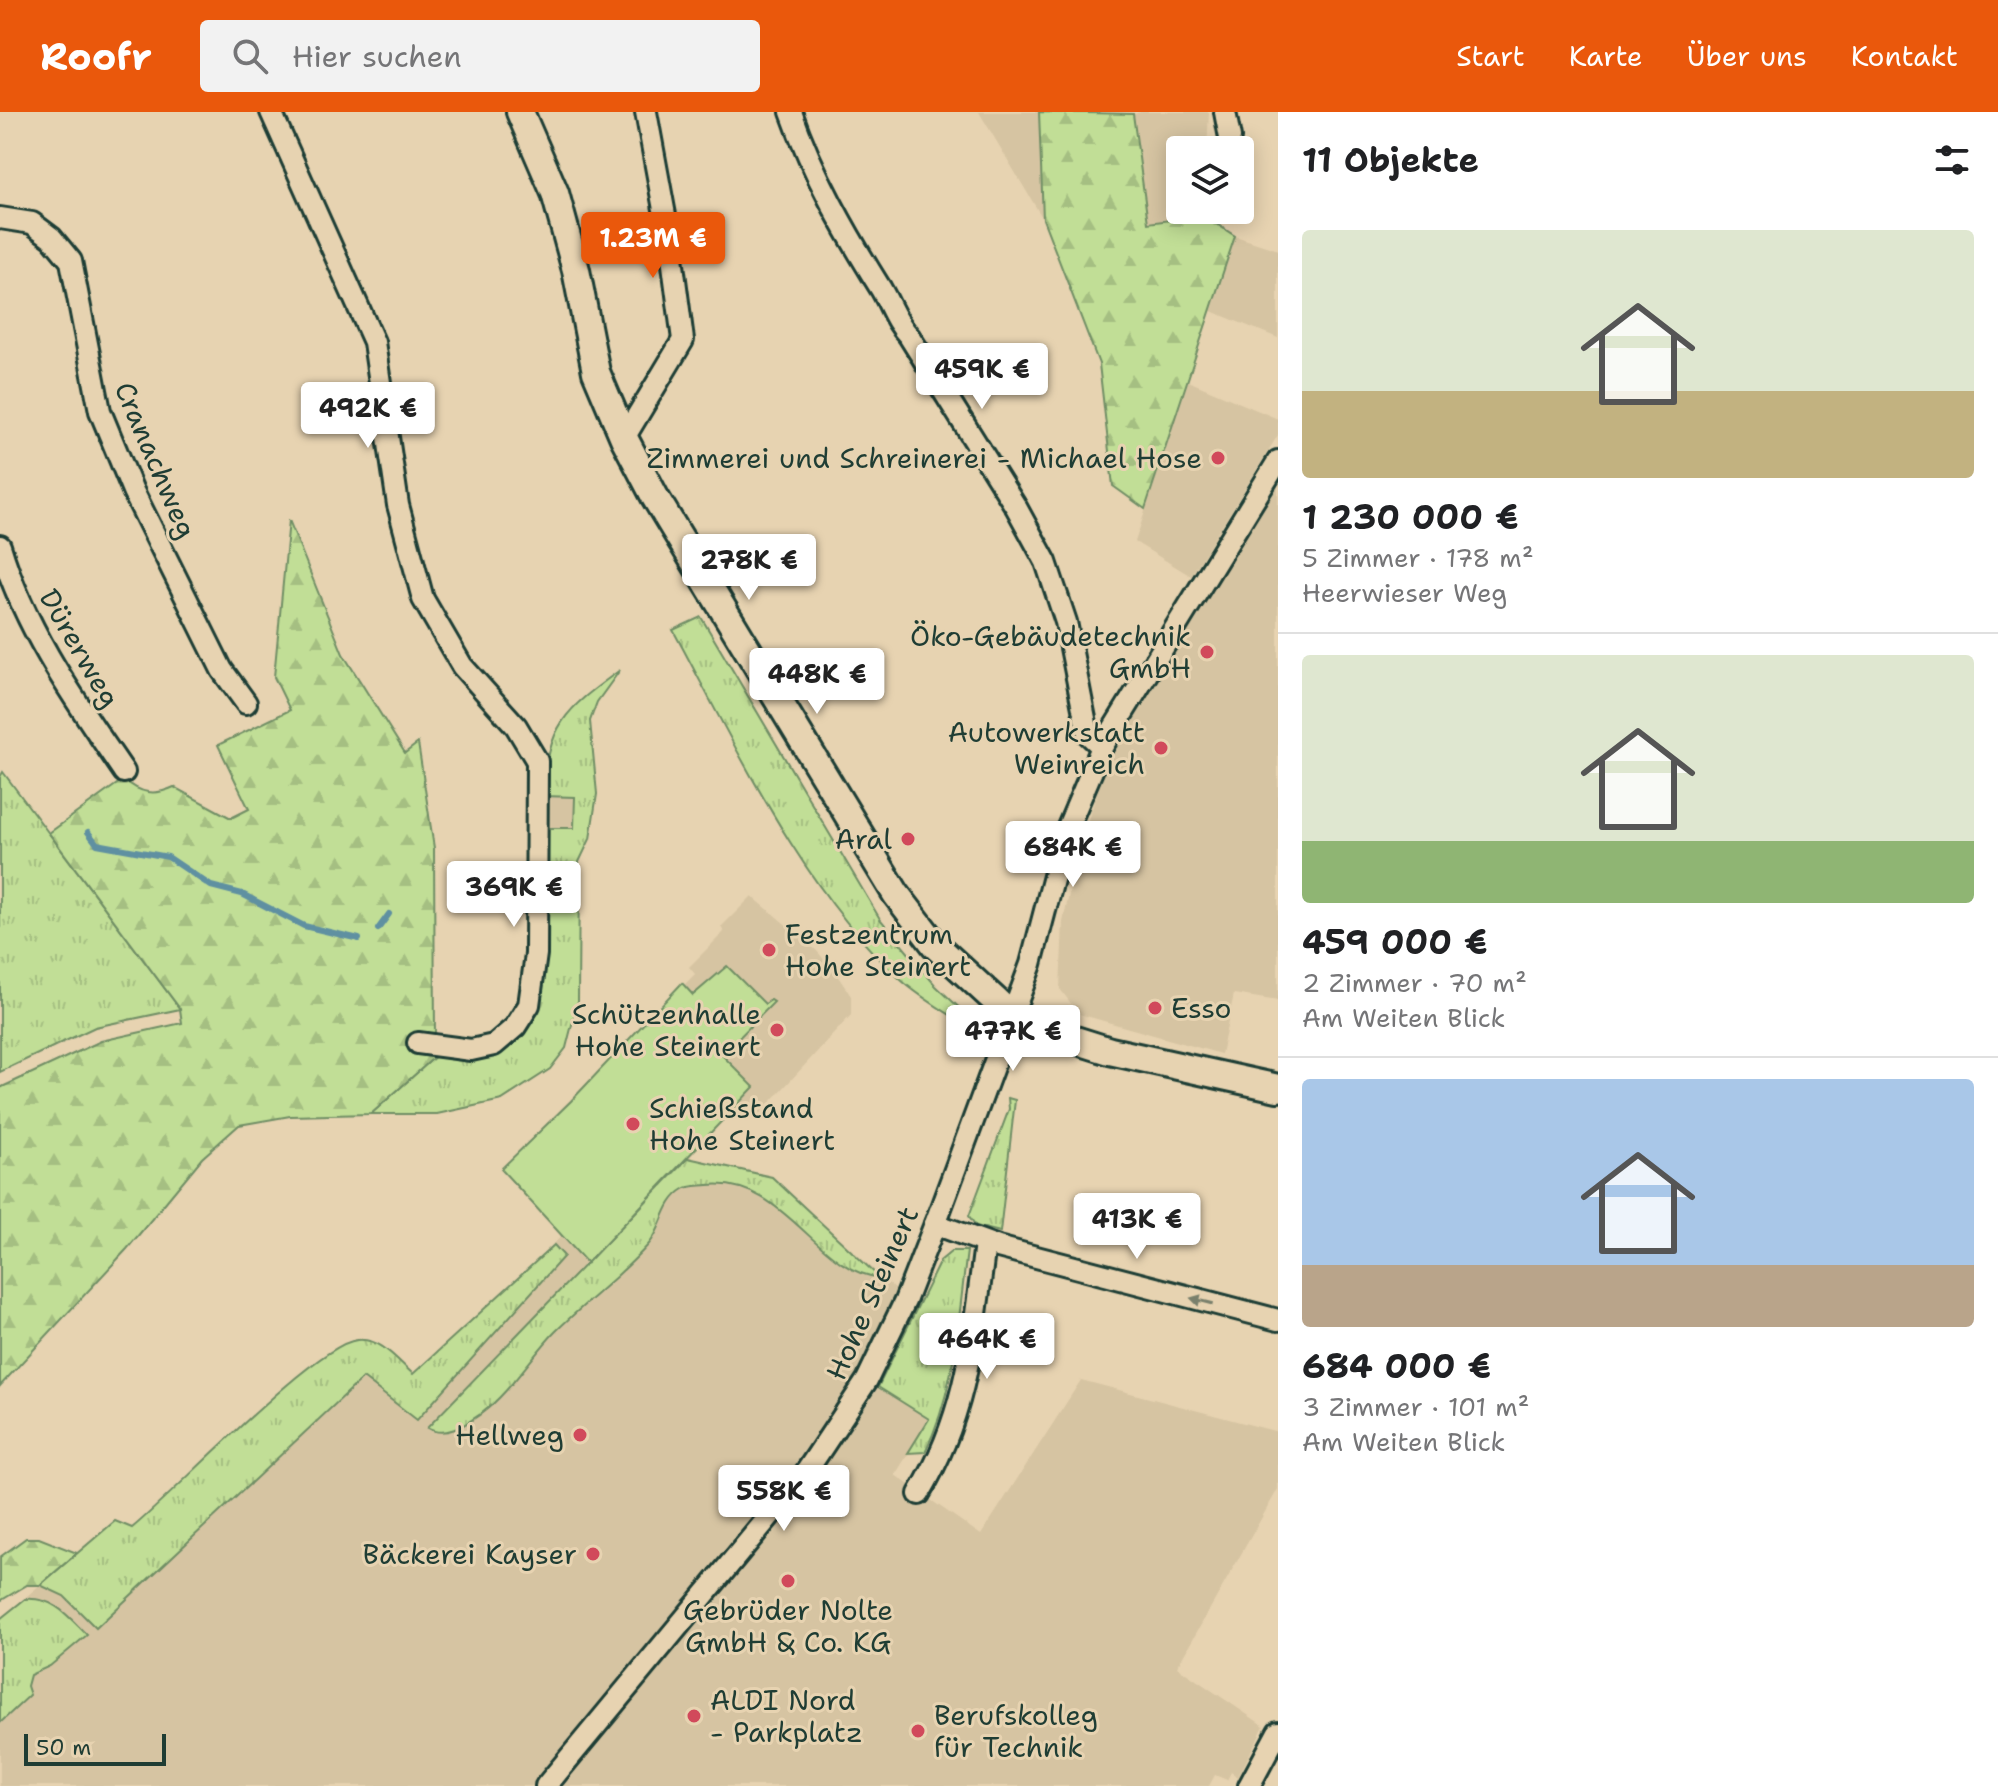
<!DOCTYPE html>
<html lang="de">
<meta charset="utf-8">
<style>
body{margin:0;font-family:"Shantell Sans",sans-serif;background:#f2f2f2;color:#202124;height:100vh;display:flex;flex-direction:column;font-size:30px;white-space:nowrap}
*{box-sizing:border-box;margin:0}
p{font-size:26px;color:#757577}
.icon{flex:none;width:44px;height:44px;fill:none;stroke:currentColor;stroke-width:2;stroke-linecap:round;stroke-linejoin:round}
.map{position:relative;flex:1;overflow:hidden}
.details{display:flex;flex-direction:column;background:#fff;width:720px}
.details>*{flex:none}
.controls{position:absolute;left:1166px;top:24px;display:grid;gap:16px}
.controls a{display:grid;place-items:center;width:88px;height:88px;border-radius:8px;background:#fff;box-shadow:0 4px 20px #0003;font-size:40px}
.scale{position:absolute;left:24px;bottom:20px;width:142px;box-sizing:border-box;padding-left:8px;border:4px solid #1f3d34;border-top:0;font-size:22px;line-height:28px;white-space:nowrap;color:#1f3d34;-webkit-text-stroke:6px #e7d3b1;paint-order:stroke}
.price{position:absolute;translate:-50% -68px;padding:0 18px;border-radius:8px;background:#fff;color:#222;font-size:26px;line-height:52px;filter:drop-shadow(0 2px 4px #0008)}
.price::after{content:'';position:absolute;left:50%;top:48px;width:24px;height:18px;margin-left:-12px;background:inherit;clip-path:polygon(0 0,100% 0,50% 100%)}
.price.active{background:#ea580c;color:#fff}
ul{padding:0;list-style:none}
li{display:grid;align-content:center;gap:16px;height:424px;padding:0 24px}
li+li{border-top:2px solid #e0e0e0}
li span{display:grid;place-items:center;height:248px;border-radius:8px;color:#555}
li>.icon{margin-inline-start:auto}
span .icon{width:144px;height:144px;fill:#fffc;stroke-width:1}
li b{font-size:34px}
h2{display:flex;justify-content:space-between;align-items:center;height:96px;padding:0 24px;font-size:34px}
header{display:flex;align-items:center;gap:48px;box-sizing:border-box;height:112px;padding:0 40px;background:#ea580c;color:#fff}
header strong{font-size:38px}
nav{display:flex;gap:44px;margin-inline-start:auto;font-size:28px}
.search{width:560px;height:72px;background:#f2f2f2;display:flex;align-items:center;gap:20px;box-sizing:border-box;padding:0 28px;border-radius:8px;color:#757577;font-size:30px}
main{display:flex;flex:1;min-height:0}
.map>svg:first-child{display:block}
.built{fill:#d6c4a2}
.grass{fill:url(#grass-tufts);stroke:#708e65;stroke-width:2}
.forest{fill:url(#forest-firs);stroke:#708e65;stroke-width:2}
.pitch{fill:#c1de96;stroke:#708e65;stroke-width:2}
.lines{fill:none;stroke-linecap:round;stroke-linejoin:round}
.stream{stroke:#5e90a1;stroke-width:6}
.minor-casing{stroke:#1f3d34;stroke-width:26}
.major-casing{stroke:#1f3d34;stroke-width:32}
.minor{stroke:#e7d3b1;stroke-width:20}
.major{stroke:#e7d3b1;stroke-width:26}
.oneway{fill:#79806c}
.poi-dot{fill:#d1495b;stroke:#e7d3b1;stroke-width:3}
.labels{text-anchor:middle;stroke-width:6;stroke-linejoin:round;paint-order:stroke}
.poi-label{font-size:28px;fill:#1f3d34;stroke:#e7d3b1;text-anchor:end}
.street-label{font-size:28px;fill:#1f3d34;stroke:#e7d3b1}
</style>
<header>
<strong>Roofr</strong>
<div class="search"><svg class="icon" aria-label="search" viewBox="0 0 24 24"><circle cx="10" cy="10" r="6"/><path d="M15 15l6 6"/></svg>Hier suchen</div>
<nav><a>Start</a><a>Karte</a><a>Über uns</a><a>Kontakt</a></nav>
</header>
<main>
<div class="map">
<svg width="1278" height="1674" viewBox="0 0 1278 1674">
<defs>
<pattern id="grass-tufts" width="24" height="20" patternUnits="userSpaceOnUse" patternTransform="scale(2)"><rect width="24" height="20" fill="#c1de96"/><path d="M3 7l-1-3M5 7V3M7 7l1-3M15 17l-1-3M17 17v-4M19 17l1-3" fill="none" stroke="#a5bf82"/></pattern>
<pattern id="forest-firs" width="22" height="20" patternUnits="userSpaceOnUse" patternTransform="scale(2)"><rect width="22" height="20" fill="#c1de96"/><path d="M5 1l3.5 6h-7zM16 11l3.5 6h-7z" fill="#a5bf82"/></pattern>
</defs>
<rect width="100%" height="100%" fill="#e7d3b1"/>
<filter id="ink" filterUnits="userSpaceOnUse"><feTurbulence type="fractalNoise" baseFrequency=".0125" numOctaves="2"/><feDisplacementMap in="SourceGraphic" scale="16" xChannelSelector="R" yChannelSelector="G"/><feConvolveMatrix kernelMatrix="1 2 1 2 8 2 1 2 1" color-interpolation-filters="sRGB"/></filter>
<g filter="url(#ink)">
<!-- built -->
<g class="built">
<path d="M979,0h60l4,107z"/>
<path d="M1141,0h68l-2,38h-27v60h23v6l-55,8 -15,-110z"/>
<path d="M1235,124l43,14v88l-67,-27z"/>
<path d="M1188,269l90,38v16l-87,141 -56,-34z"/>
<path d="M1278,373v516l-44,-7 -13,60 -142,-40 -19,-25 3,-67 16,-75 26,-78 35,-63z"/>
<path d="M544,684l31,1 -1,31h-31z"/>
<path d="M752,784l65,55 20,24 14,21v19l-96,104 -17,-15 -49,54 83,19 146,133 -39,76 51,33 -35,56 86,60 100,-155 197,52v57l-101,178 87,59 -26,51 -7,-5 -4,8 -12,-5 -6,11h-1209v-167l115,-98 17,7 160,-147 51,-38 16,-4 23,6 31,28 131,-118 18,-20 -61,-66 194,-195 -6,-7 35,-35 -3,-5z"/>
</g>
<!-- grass -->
<g class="grass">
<path d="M701,505l179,302 56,67 29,27 6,15c-23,-15 -49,-29 -70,-48 -96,-85 -167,-237 -228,-350z"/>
<path d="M620,558l-23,32 -7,19 7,73 -7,45 -11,23 -1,139 -12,47 -16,21 -48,31 -65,14h-66l69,-62 81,-20 22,-204h31l1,-31 -31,-1c3,-71 21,-86 76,-126z"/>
<path d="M3,660l177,237 -85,18 -95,45v-295z"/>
<path d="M1008,986l7,2 -15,132 -24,-6 -7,-10 40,-107z"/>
<path d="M688,1046l84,19 107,100c-60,-3 -96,-101 -171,-92 -7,1 -18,0 -24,4 -21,12 -21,39 -35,55 -28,32 -64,58 -94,88 -24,25 -45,60 -73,81 -16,11 -36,26 -55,15z"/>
<path d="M554,1133l10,11 -147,164 -54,-42 -267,250 -32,-32 -24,-11 75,-64 17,7c42,-34 183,-184 225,-188 23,-3 40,20 56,34z"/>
<path d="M952,1139h15c-9,68 -11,138 -42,201l-17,1 21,-34 -51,-32 62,-126z"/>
<path d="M25,1487c29,-2 42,16 62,36l-37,31 -20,9 -3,11 3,9 -30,28v-104z"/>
</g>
<!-- forest -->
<g class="forest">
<path d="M1039,0l94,2 15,109 54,-7 1,-6h6v9l26,17 -90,273 -32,-23 -14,-122 -56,-145z"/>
<path d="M289,408l54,134 62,99 13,-10 16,105 1,197 5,7 -69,62 -81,2 -51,9 -37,33 -75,91 -127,137v-298l101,-47 81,-18 -2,-14 -131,-176 75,-54c16,15 31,17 50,8l57,31 18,-9 -31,-64 72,-35 -16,-33z"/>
<path d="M26,1426h13l38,15 -37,32h-13l-27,16v-44z"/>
</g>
<!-- pitch -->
<path class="pitch" d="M727,854l38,38 6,-4 3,2 -52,53 32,32 -167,176 -86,-94 70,-68 111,-118 11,12z"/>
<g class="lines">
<!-- stream -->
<g class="stream">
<path d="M88,720l9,12 71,13 43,29 31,8 62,32 55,13"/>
<path d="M378,817l11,-15"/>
</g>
<defs>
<g id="minor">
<path d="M271,0l103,230 24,163 25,94 39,67 54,60 21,35 -1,193 -7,51 -14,22 -21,18 -23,5 -53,-7"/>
<path d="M791,0c22,63 55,121 90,177 10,17 14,32 28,47l107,171 30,55 20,60 22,112 14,13"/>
<path d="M1225,0l5,26"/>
<path d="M0,106l32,5 20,15 19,23 29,150 33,80 89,179 24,33"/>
<path d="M624,326l59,-98 -13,-98 -24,-130"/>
<path d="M0,434c25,84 75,154 124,226"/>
<path d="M935,1112l63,23 280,73"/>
<path d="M919,1382c49,-81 54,-159 66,-250"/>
<path d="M546,1674l260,-314 61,-92 38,-79 30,-77 96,-260 34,-130 37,-87 176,-286"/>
<path d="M1249,1674l29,-54"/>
</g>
<path id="major" d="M520,0l35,81 21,77 20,102 28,66 31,59 241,397 39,51 75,69 46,20 54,17 168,37"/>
</defs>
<!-- minor casing -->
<use href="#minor" class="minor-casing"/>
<!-- major casing -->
<use href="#major" class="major-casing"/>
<!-- minor -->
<use href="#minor" class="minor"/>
<!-- major -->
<use href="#major" class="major"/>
</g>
<!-- one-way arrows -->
<defs><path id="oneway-solid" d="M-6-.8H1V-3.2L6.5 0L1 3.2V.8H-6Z" transform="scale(2)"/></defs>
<use class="oneway" href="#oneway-solid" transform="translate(1202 1189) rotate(-166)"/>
</g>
<!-- markers -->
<g class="poi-dot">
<circle cx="1218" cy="346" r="8"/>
<circle cx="1207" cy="540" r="8"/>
<circle cx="1161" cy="636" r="8"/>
<circle cx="908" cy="727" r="8"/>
<circle cx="769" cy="838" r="8"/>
<circle cx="1155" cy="896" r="8"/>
<circle cx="777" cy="918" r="8"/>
<circle cx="633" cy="1012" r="8"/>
<circle cx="580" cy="1323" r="8"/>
<circle cx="593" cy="1442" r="8"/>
<circle cx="788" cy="1469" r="8"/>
<circle cx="694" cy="1604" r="8"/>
<circle cx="918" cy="1619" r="8"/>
</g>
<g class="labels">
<!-- poi labels -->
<g class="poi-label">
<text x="1202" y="356">Zimmerei und Schreinerei - Michael Hose</text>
<text x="1191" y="534">Öko-Gebäudetechnik<tspan x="1191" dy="32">GmbH</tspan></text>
<text x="1145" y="630">Autowerkstatt<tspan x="1145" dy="32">Weinreich</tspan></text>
<text x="892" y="737">Aral</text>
<text x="785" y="832" text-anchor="start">Festzentrum<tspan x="785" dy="32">Hohe Steinert</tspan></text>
<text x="1171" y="906" text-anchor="start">Esso</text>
<text x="761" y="912">Schützenhalle<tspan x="761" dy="32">Hohe Steinert</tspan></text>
<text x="649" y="1006" text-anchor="start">Schießstand<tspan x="649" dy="32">Hohe Steinert</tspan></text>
<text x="564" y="1333">Hellweg</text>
<text x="577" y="1452">Bäckerei Kayser</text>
<text x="788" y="1508" text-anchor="middle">Gebrüder Nolte<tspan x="788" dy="32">GmbH &amp; Co. KG</tspan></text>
<text x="710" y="1598" text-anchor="start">ALDI Nord<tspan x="710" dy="32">- Parkplatz</tspan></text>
<text x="934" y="1613" text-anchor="start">Berufskolleg<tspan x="934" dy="32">für Technik</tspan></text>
</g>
<!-- street labels -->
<g class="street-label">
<text transform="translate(156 348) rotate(67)" y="10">Cranachweg</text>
<text transform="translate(80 536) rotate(60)" y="10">Dürerweg</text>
<text transform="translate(872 1181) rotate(-66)" y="10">Hohe Steinert</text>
</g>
</g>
</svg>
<div class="controls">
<a><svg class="icon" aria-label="layers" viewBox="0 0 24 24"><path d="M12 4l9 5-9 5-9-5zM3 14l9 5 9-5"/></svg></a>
</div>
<div class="scale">50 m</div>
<b class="price active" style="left:653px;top:168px">1.23M €</b>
<b class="price" style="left:982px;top:299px">459K €</b>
<b class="price" style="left:368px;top:338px">492K €</b>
<b class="price" style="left:749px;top:490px">278K €</b>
<b class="price" style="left:817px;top:604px">448K €</b>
<b class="price" style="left:1073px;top:777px">684K €</b>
<b class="price" style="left:514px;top:817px">369K €</b>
<b class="price" style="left:1013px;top:961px">477K €</b>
<b class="price" style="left:1137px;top:1149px">413K €</b>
<b class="price" style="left:987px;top:1269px">464K €</b>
<b class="price" style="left:784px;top:1421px">558K €</b>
</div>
<section class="details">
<h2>11 Objekte<svg class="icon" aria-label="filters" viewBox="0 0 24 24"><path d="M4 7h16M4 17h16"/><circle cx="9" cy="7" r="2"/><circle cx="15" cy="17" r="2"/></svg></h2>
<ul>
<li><span style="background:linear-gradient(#dfe7d0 65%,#c2b280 0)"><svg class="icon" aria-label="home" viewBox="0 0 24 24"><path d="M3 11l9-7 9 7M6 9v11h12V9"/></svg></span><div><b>1 230 000 €</b><p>5 Zimmer · 178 m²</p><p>Heerwieser Weg</p></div></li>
<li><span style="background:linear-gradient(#dfe7d0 75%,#8fb573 0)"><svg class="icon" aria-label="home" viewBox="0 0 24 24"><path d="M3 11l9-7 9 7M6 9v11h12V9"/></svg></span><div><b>459 000 €</b><p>2 Zimmer · 70 m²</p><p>Am Weiten Blick</p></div></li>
<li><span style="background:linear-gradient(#a9c7e8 75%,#b9a48a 0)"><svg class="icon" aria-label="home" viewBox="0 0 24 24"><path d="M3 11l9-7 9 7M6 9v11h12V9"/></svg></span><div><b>684 000 €</b><p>3 Zimmer · 101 m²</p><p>Am Weiten Blick</p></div></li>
</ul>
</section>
</main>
